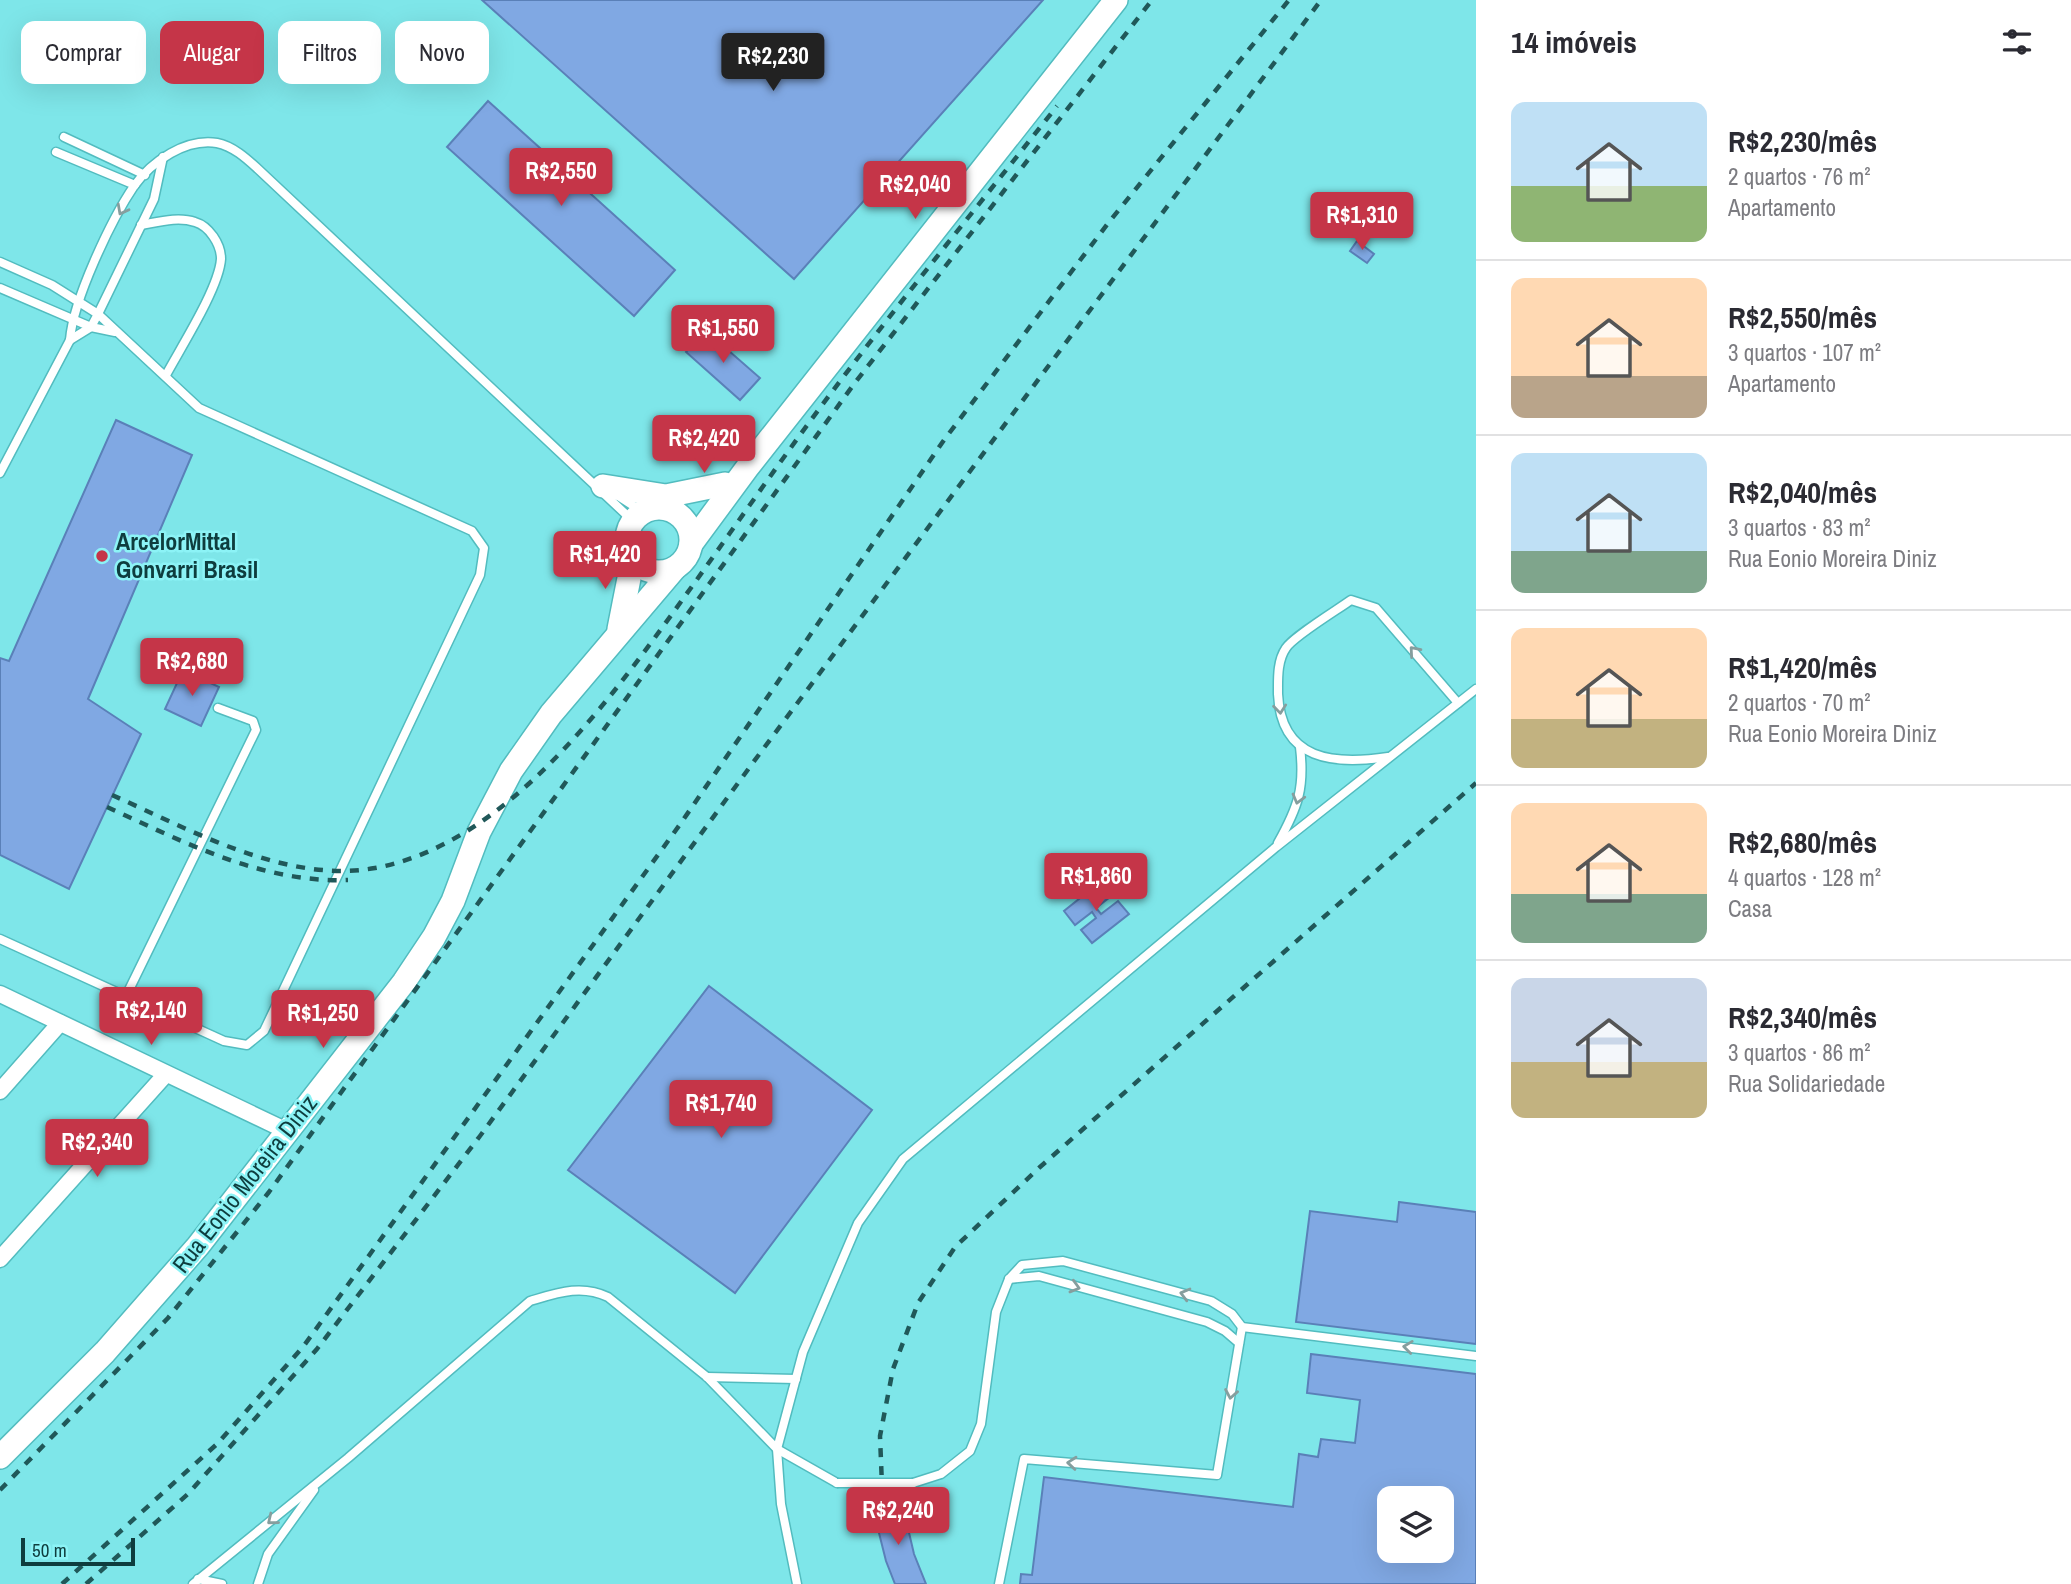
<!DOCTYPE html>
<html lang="pt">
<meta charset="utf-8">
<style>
body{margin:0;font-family:"Archivo Narrow",sans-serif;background:#f7f7f7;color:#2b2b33;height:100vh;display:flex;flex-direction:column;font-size:26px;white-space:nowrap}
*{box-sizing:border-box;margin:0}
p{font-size:23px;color:#7c7c81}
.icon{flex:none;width:38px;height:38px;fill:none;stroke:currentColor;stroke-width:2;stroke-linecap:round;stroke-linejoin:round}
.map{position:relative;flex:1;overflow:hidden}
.details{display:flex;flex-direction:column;background:#fff;width:595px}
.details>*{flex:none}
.banner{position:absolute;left:21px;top:21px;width:665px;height:63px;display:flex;gap:14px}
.fabs{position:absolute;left:1377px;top:1486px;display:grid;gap:14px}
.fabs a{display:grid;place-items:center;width:77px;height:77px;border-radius:14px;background:#fff;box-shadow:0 7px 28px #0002;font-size:35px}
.scale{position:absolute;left:21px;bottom:18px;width:114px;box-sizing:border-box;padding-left:7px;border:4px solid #0e3d3e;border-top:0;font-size:19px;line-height:24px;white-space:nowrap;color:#0e3d3e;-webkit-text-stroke:5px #8cf3f6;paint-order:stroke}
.price{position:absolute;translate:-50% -60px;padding:0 16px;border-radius:7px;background:#c53548;color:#fff;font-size:23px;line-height:46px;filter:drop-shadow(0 2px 4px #0008)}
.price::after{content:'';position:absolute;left:50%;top:42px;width:21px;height:16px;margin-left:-10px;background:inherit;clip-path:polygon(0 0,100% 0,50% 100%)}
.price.on{background:#222;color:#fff}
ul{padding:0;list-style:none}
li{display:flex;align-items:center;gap:21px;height:175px;padding:0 35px}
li+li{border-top:2px solid #e1e1e2}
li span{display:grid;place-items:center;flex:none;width:196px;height:140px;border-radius:14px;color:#555}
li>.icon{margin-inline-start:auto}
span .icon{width:84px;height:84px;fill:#fffc;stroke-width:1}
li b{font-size:30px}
h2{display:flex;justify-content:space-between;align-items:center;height:84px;padding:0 35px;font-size:30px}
.tag{padding:0 24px;border-radius:14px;background:#fff;box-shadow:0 7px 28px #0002;font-size:24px;line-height:63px}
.tag.on{background:#c53548;color:#fff}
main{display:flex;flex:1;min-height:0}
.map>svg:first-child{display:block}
.building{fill:#80a8e3;stroke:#5a80b8;stroke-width:2;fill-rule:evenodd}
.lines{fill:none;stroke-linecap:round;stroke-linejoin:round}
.lane-casing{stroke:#52bcbf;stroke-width:11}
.street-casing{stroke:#52bcbf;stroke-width:19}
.secondary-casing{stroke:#52bcbf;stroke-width:26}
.lane{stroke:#fff;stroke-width:8}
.street{stroke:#fff;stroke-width:16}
.secondary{stroke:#fff;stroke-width:23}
.rail{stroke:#205859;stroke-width:4.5;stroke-dasharray:9 9;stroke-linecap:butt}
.lane-bridge-casing{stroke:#52bcbf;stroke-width:11;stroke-linecap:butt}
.lane-bridge{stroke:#fff;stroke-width:8}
.oneway{stroke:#869e9e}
.poi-dot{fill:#c53548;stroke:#8cf3f6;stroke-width:2.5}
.labels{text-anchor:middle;stroke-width:5;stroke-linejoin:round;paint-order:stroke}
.poi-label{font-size:24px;font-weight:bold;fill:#0e3d3e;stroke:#8cf3f6;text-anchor:start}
.street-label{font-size:24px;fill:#0e3d3e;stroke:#8cf3f6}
</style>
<main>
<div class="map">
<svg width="1476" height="1584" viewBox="0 0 1476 1584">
<rect width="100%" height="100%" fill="#7ee6e9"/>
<!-- building -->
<g class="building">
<path d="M482,0h561l-249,279z"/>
<path d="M488,101l187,169 -41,46 -187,-169z"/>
<path d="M1357,241l17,13 -7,9 -17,-12z"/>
<path d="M705,330l55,48 -20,22 -54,-48z"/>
<path d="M116,420l76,35 -104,244 53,35 -72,155 -69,-34v-197l9,3z"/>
<path d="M183,670l36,17 -18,39 -36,-17z"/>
<path d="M1099,883l11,14 -14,11 5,6 17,-13 11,13 -37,29 -11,-13 15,-12 -4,-6 -17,13 -11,-14z"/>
<path d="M709,986l163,124 -137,183 -167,-123z"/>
<path d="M1399,1202l77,10v132l-180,-22 14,-111 87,11z"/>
<path d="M1311,1354l165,20v210h-456l1,-10 11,1 12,-98 249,30 6,-53 19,3 3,-18 34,4 5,-43 -53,-7zM1390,1498h52v52h-52z"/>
<path d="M903,1507l11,47 12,30h-31l-9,-23 -12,-48z"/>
</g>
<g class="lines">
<defs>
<g id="lane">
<path d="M64,137l81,38"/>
<path d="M56,152l79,33"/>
<path d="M141,225c17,-3 37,-9 54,-3 14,4 26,22 26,37 -2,29 -40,88 -55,116"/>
<path d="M0,262l52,23 46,29 101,94 273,123 12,17 -4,27 -216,456 -17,14 -23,-4 -224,-102"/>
<path d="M0,288l91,39 24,5"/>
<path d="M70,340l21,-13 7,-13 56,-115 9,-42"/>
<path d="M0,473l70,-133c3,-40 41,-120 64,-154 18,-25 52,-48 83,-43 16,3 30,16 41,26l375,352"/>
<path d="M618,496l25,16"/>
<path d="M1388,757c-54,8 -107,4 -110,-63 0,-15 -1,-33 8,-46 8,-12 51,-38 65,-48l25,8 82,95"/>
<path d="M1278,843c20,-36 27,-55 22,-96"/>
<path d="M126,996l130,-266 -3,-9 -35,-13"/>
<path d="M1009,1279l30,-3 168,46 18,9 14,12"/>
<path d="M707,1377l89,2"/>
<path d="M913,1483l28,-9 29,-23 11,-27 15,-112 13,-33 13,-14 41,-4 148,40 21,13 10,13 234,29"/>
<path d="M198,1579l24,5"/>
<path d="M193,1584l155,-126 182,-157c27,-8 51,-17 78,-4l99,80 70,72 60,34"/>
<path d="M258,1584l10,-30 46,-64"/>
<path d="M797,1584l-16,-80 -4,-55 26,-97 55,-129 45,-64 373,-312 200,-158"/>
<path d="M999,1584l25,-125 193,16 25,-148"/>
</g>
<g id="street">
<path d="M0,994l287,137"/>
<path d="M0,1091l60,-68"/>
<path d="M0,1259l166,-185"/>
</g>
<g id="secondary">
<path d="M603,486l63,10 59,-12"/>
<circle cx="659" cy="540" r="32"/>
<path d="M691,544l56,-76 369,-468"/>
<path d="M619,629l14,-71"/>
<path d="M0,1457l105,-105 93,-106 206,-264 30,-45 19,-36 26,-69 32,-61 40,-57 123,-145"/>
</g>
</defs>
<!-- lane casing -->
<use href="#lane" class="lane-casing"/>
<!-- street casing -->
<use href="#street" class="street-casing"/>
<!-- secondary casing -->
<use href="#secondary" class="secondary-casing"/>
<!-- lane -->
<use href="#lane" class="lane"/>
<!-- street -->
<use href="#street" class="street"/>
<!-- secondary -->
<use href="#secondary" class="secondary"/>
<!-- rail -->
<g class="rail">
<path d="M112,795c79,35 174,89 263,73 137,-25 242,-178 318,-283 50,-70 99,-141 151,-209 69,-91 142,-180 213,-270"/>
<path d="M107,807c77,35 154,76 241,73"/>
<path d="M0,1490l168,-172 101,-126 585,-808 298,-384"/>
<path d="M883,1511l-3,-75 13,-67 25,-66 37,-56 85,-80 436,-384"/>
<path d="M62,1584l155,-140 86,-97 378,-524 263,-383 165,-218 180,-222"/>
<path d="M86,1584l102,-90 129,-145 163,-213 272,-372 569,-764"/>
</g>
<defs>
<path id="lane-bridge" d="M837,1483h76"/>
</defs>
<!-- lane-bridge casing -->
<use href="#lane-bridge" class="lane-bridge-casing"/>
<!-- lane-bridge -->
<use href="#lane-bridge" class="lane-bridge"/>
</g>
<!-- one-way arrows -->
<defs><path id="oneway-chevron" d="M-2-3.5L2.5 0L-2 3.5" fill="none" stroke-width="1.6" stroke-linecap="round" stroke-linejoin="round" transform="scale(1.75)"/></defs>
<g class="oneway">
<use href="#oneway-chevron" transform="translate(122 210) rotate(118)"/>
<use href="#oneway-chevron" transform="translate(1414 651) rotate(-131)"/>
<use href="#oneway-chevron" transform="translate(1280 709) rotate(84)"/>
<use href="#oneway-chevron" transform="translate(1298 799) rotate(105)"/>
<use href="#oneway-chevron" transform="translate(1075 1287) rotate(16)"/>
<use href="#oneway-chevron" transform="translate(1185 1294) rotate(-165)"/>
<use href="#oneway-chevron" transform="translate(1408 1347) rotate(-173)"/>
<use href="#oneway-chevron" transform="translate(1231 1394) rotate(100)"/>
<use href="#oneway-chevron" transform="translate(1072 1463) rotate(-175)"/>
<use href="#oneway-chevron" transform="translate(272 1520) rotate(141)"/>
</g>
<!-- markers -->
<circle class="poi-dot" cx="102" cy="556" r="7"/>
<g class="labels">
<!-- poi labels -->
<g class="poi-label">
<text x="116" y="550">ArcelorMittal<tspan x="116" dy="28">Gonvarri Brasil</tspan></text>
</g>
<!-- street labels -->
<g class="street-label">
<text transform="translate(245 1184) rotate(-52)" y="8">Rua Eonio Moreira Diniz</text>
</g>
</g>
</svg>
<div class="fabs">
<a><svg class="icon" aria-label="layers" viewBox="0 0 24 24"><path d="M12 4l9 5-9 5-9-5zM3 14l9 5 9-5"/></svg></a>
</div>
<div class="scale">50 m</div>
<b class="price on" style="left:773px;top:93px">R$2,230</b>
<b class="price" style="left:561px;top:208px">R$2,550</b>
<b class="price" style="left:915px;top:221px">R$2,040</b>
<b class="price" style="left:1362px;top:252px">R$1,310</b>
<b class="price" style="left:723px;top:365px">R$1,550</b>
<b class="price" style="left:704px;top:475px">R$2,420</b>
<b class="price" style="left:605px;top:591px">R$1,420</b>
<b class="price" style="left:192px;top:698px">R$2,680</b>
<b class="price" style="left:1096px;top:913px">R$1,860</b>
<b class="price" style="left:151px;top:1047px">R$2,140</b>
<b class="price" style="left:323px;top:1050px">R$1,250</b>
<b class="price" style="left:721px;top:1140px">R$1,740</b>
<b class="price" style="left:97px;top:1179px">R$2,340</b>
<b class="price" style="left:898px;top:1547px">R$2,240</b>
<div class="banner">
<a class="tag">Comprar</a>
<a class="tag on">Alugar</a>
<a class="tag">Filtros</a>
<a class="tag">Novo</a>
</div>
</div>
<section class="details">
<h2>14 imóveis<svg class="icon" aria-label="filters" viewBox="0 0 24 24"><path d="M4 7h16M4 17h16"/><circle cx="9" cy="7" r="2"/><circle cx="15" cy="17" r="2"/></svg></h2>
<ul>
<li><span style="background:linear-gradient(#bfe0f5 60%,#8fb573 0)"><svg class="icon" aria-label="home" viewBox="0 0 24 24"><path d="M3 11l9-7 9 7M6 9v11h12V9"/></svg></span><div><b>R$2,230/mês</b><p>2 quartos · 76 m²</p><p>Apartamento</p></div></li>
<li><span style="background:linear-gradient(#ffd9b3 70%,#b9a48a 0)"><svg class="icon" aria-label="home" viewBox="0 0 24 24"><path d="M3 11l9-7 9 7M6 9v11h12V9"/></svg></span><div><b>R$2,550/mês</b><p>3 quartos · 107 m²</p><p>Apartamento</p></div></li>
<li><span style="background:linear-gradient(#bfe0f5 70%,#7fa58c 0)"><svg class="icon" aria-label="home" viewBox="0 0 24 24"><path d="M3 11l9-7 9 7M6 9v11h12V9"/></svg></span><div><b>R$2,040/mês</b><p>3 quartos · 83 m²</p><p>Rua Eonio Moreira Diniz</p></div></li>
<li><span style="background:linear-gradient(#ffd9b3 65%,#c2b280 0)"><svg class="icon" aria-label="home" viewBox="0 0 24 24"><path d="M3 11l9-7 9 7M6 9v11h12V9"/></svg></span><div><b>R$1,420/mês</b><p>2 quartos · 70 m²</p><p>Rua Eonio Moreira Diniz</p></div></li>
<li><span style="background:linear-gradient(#ffd9b3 65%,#7fa58c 0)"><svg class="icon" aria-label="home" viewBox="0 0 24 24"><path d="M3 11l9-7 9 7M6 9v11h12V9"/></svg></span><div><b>R$2,680/mês</b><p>4 quartos · 128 m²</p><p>Casa</p></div></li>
<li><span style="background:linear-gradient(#c9d6e8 60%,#c2b280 0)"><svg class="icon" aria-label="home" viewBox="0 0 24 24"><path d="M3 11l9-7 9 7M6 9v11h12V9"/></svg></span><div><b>R$2,340/mês</b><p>3 quartos · 86 m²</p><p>Rua Solidariedade</p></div></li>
</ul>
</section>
</main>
